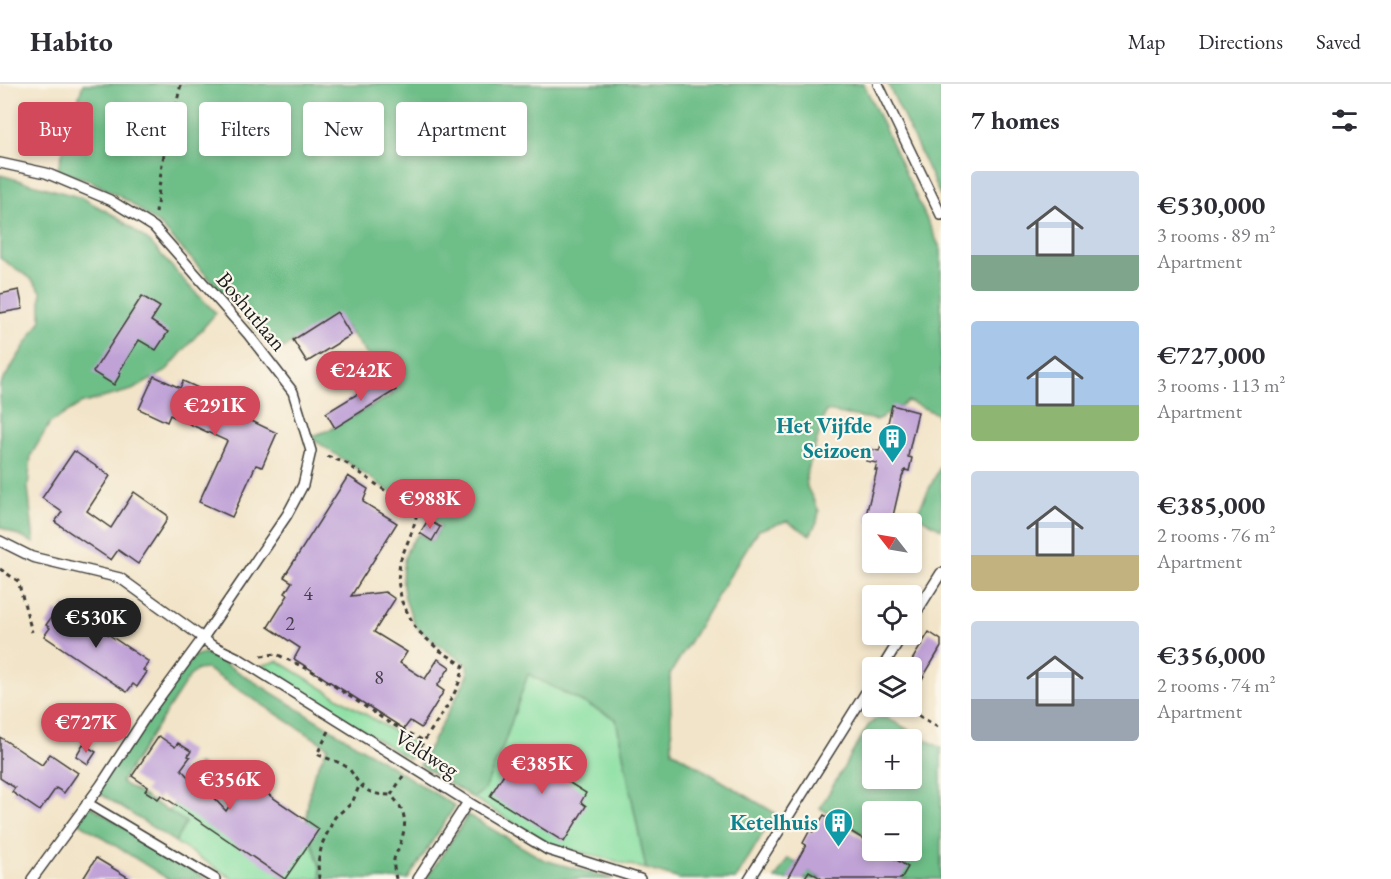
<!DOCTYPE html>
<meta charset="utf-8">
<style>
body{margin:0;font-family:"EB Garamond",serif;background:#f2f2f3;color:#2b2b33;height:100vh;display:flex;flex-direction:column;font-size:22px;white-space:nowrap}
*{box-sizing:border-box;margin:0}
p{font-size:20px;color:#7c7c81}
.icon{flex:none;width:33px;height:33px;fill:none;stroke:currentColor;stroke-width:2;stroke-linecap:round;stroke-linejoin:round}
.map{position:relative;flex:1;overflow:hidden}
.details{display:flex;flex-direction:column;background:#fff;width:450px}
.details>*{flex:none}
.banner{position:absolute;left:18px;top:18px;width:570px;height:54px;display:flex;gap:12px}
.needle{width:39px;rotate:301deg}
.buttons{position:absolute;left:862px;top:429px;display:grid;gap:12px}
.buttons a{display:grid;place-items:center;width:60px;height:60px;border-radius:6px;background:#fff;box-shadow:0 3px 9px #0003;font-size:30px}
.price{position:absolute;translate:-50% -51px;padding:0 14px;border-radius:21px;background:#d1495b;color:#fff;font-size:20px;line-height:39px;filter:drop-shadow(0 2px 3px #0008)}
.price::after{content:'';position:absolute;left:50%;top:36px;width:18px;height:14px;margin-left:-9px;background:inherit;clip-path:polygon(0 0,100% 0,50% 100%)}
.price.current{background:#222;color:#fff}
ul{padding:0;list-style:none}
li{display:flex;align-items:center;gap:18px;height:150px;padding:0 30px}
li span{display:grid;place-items:center;flex:none;width:168px;height:120px;border-radius:6px;color:#555}
li>.icon{margin-inline-start:auto}
span .icon{width:72px;height:72px;fill:#fffc;stroke-width:1}
li b{font-size:26px}
h2{display:flex;justify-content:space-between;align-items:center;height:72px;padding:0 30px;font-size:26px}
.tag{padding:0 21px;border-radius:6px;background:#fff;box-shadow:0 3px 9px #0003;font-size:21px;line-height:54px}
.tag.current{background:#d1495b;color:#fff}
header{display:flex;align-items:center;gap:36px;box-sizing:border-box;height:84px;padding:0 30px;background:#fff;border-bottom:2px solid #e1e1e2}
header strong{font-size:28px}
nav{display:flex;gap:33px;margin-inline-start:auto;font-size:21px}
main{display:flex;flex:1;min-height:0}
.map>svg:first-child{display:block}
.green{fill:#89dfa2;stroke:#527e5f;stroke-width:1.5}
.forest{fill:#6ebe88;stroke:#456d52;stroke-width:1.5;fill-rule:evenodd}
.building{fill:#c0a2d7}
.lines{fill:none;stroke-linecap:round;stroke-linejoin:round}
.service-casing{stroke:#3c3a36;stroke-width:12}
.path{stroke:#3c3a36;stroke-width:3;stroke-dasharray:4.5 4.5;stroke-linecap:butt}
.service{stroke:#fff;stroke-width:9}
.labels{text-anchor:middle;stroke-width:4.5;stroke-linejoin:round;paint-order:stroke}
.number-label{font-size:20px;fill:#453e4b}
.street-label{font-size:22px;fill:#1c1c1c;stroke:#fbf7ec}
.culture-label{font-size:22px;font-weight:bold;fill:#0d838f;stroke:#fbf7ec;text-anchor:end}
</style>
<header>
<strong>Habito</strong>
<nav><a>Map</a><a>Directions</a><a>Saved</a></nav>
</header>
<main>
<div class="map">
<svg width="941" height="795" viewBox="0 0 941 795">
<rect width="100%" height="100%" fill="#fbf7ec"/>
<filter id="ink" filterUnits="userSpaceOnUse"><feTurbulence type="fractalNoise" baseFrequency=".0167" numOctaves="2"/><feDisplacementMap in="SourceGraphic" scale="12" xChannelSelector="R" yChannelSelector="G"/><feConvolveMatrix kernelMatrix="1 2 1 2 8 2 1 2 1" color-interpolation-filters="sRGB"/></filter>
<filter id="wash" filterUnits="userSpaceOnUse"><feTurbulence type="fractalNoise" baseFrequency=".008" numOctaves="4" result="noise"/><feDisplacementMap in="SourceGraphic" scale="24" xChannelSelector="R" yChannelSelector="G"/><feGaussianBlur stdDeviation="1.35" result="paint"/><feColorMatrix in="noise" values="0 0 0 0 0 0 0 0 0 0 0 0 0 0 0 0 0 1.4 0 .05"/><feComposite in="paint" operator="in"/></filter>
<g filter="url(#wash)">
<rect width="100%" height="100%" fill="#f2e4c8"/>
<!-- green -->
<g class="green">
<path d="M278,577l138,84 -7,14 -127,-79 -19,-15z"/>
<path d="M528,590l88,45 30,150 -97,-25 -76,-46 11,-8 19,-44z"/>
<path d="M198,680l92,55c20,17 30,33 31,60h-88l-58,-37 11,-19 -17,-11z"/>
</g>
<!-- forest -->
<g class="forest">
<path d="M83,0h781l77,166v177l-4,-13 -29,-13 -31,19 -51,-9 -20,65 1,11 12,24 -2,11 -7,13 -23,-14 -28,9 -8,11 -81,133 2,77 103,62 -39,66h-56l-34,-10 -30,-150 -88,-45 -25,72 -19,44 -11,8 -53,-33 48,-90 -1,-10c-14,-11 -41,-27 -52,-40 -2,-4 -4,-9 -5,-13 -11,-24 -12,-59 9,-78l13,7 9,-15 -131,-89 19,-7 63,-35 -14,-26 -37,-49 -65,31 -114,-124 -34,-26 -39,-21 -32,-9z"/>
<path d="M888,0h53v113z"/>
<path d="M0,91l82,23 35,19 34,26 37,42 28,28 -51,59 -33,18 -52,14 -30,19 -19,32 -3,32 6,56 -34,-16v-142l41,-65v-29l-11,-13 -30,-20z"/>
<path d="M941,381v64l-25,-14z"/>
<path d="M204,569l10,4 241,149 -47,73h-87l-1,-12 -8,-24 -5,-7v-26l2,-14 5,-22 14,-27 -121,-78 -10,1 -8,7 -68,105 65,40 -11,20 -79,-51 98,-135z"/>
<path d="M877,634h10l54,30v131h-46l11,-17 -18,-11 24,-1v-38h-39v29l-53,-33 48,-82zM873,656h39v38h-39z"/>
<path d="M89,721l118,74h-39l-90,-57z"/>
<path d="M468,731l76,45 69,19h-187z"/>
<path d="M788,774l34,21h-47z"/>
</g>
<g id="blocks">
<!-- building -->
<g class="building">
<path d="M19,206l4,19 -23,4v-19z"/>
<path d="M142,212l18,11 -9,14 17,11 -12,18 -17,-10 -20,32 2,1 -7,12 -21,-13z"/>
<path d="M337,228l14,23 -44,27 -14,-22z"/>
<path d="M154,292l26,12 3,-7 68,31 -8,5 34,16 -15,34 -6,-2 -24,52 -33,-15 28,-61 -57,-26 -3,7 -28,-13z"/>
<path d="M387,292l9,14 -61,38 -9,-15z"/>
<path d="M892,321l26,7 -9,39 -1,6 4,1 -3,13 -4,-1 -3,7 -9,39 -3,-1 -2,9h-19l-3,-9 11,-45h-2l2,-7 -11,-2 3,-12 10,2 2,-6h2z"/>
<path d="M74,367l36,25 -23,35 24,17 23,-36 33,23v5l-29,44 -20,-14 -7,10 -56,-38 7,-10 -20,-14z"/>
<path d="M348,392l20,13 -5,13 34,21 -46,73 34,-4 10,7 -21,33 33,20 -7,11 25,16 13,-20 12,8 -13,19 7,5 -23,37 -11,-7 -6,8 -110,-70 6,-11 -32,-21 20,-32 -3,-2 7,-11 -8,-5z"/>
<path d="M428,436l12,7 -8,14 -12,-8z"/>
<path d="M65,521l84,57 -6,8 4,2 -10,15 -4,-3 -6,8 -83,-56 6,-8 -4,-3 10,-15 4,3z"/>
<path d="M929,548l12,8v7l-29,49v-36z"/>
<path d="M159,652l16,11 3,-4 13,8 -3,5 2,1 -9,12 8,9 5,14 10,1 7,2 15,16 21,-31 72,49 -34,50 -124,-84 -3,4 -13,-8 3,-4 -16,-11z"/>
<path d="M0,653l42,28 8,-11 28,19 -14,20 -8,-5 -16,23 -28,-19 3,-4 -15,-10z"/>
<path d="M83,660l13,8 -8,12 -12,-8z"/>
<path d="M524,670l21,13 7,-11 21,12 -8,12 21,13 -5,9 5,4 -22,36 -74,-46 23,-37 5,4z"/>
<path d="M824,731l49,30v5h8l27,17 -7,12h-79l-13,-8 -5,8h-17l19,-34 -3,-2 7,-13 3,2z"/>
<path d="M96,774l35,21h-48z"/>
</g>
</g>
</g>
<g filter="url(#ink)">
<use href="#blocks" fill-opacity="0" stroke="#3c3a36" stroke-width="1.5"/>
<g class="lines">
<defs>
<g id="service">
<path d="M878,0l63,131"/>
<path d="M0,79l46,10 64,27 44,27 94,107 45,58 18,59 -8,34 -16,30 -84,123 -55,75 -47,72 -69,94"/>
<path d="M0,457l32,16 88,21 83,60 8,7 27,13 230,144 80,48 92,29"/>
<path d="M912,535l29,-46"/>
<path d="M882,584l21,-34"/>
<path d="M87,719l128,76"/>
<path d="M418,795l50,-77"/>
<path d="M749,795l124,-198"/>
</g>
</defs>
<!-- service casing -->
<use href="#service" class="service-casing"/>
<!-- path -->
<g class="path">
<path d="M156,129l6,-49 19,-80"/>
<path d="M0,485l18,12 14,51"/>
<path d="M261,572l15,-2 36,17 76,51 36,19c14,-22 37,-50 39,-76l-24,-15 -23,-21 -14,-27 -4,-21 2,-20 13,-32 4,-16 -71,-50 -22,-8"/>
<path d="M903,622l38,23"/>
<path d="M329,647l-12,23c10,5 22,7 31,14 5,5 7,11 12,16 8,10 20,11 31,11"/>
<path d="M416,671l8,-14"/>
<path d="M319,795l-1,-16 4,-19 13,-27 17,-14 8,-19"/>
<path d="M396,795c-1,-6 -3,-13 -2,-19 0,-4 4,-9 5,-13 8,-22 9,-34 -8,-52l12,-19"/>
</g>
<!-- service -->
<use href="#service" class="service"/>
</g>
</g>
<!-- icons -->
<defs>
<symbol id="building-pin" viewBox="-11 -11 22 30"><path d="M0 17L-7.5 6A9.5 9.5 0 1 1 7.5 6Z" fill="#0f9aa8" stroke="#fbf7ec"/><path d="M-4-6H4V6H1V3H-1V6H-4ZM-2.5-4.3h1.7v1.8h-1.7ZM.8-4.3h1.7v1.8H.8ZM-2.5-1h1.7V.8h-1.7ZM.8-1h1.7V.8H.8Z" fill="#fff"/></symbol>
</defs>
<g fill-rule="evenodd">
<use href="#building-pin" x="876" y="338" width="33" height="45"/>
<use href="#building-pin" x="822" y="722" width="33" height="45"/>
</g>
<g class="labels">
<!-- number labels -->
<g class="number-label">
<text x="308" y="516">4</text>
<text x="290" y="546">2</text>
<text x="379" y="600">8</text>
</g>
<!-- street labels -->
<g class="street-label">
<text transform="translate(252 227) rotate(50)" y="8">Boshutlaan</text>
<text transform="translate(427 669) rotate(32)" y="8">Veldweg</text>
</g>
<!-- culture labels -->
<g class="culture-label">
<text x="872" y="349">Het Vijfde<tspan x="872" dy="25">Seizoen</tspan></text>
<text x="818" y="746">Ketelhuis</text>
</g>
</g>
</svg>
<div class="buttons">
<a><svg class="needle" viewBox="-14 -14 28 28"><path d="M0-13l5 13h-10z" fill="#e53935"/><path d="M0 13l5-13h-10z" fill="#7c7c81"/></svg></a>
<a><svg class="icon" aria-label="locate" viewBox="0 0 24 24"><circle cx="12" cy="12" r="6"/><path d="M12 2v4M12 18v4M2 12h4M18 12h4"/></svg></a>
<a><svg class="icon" aria-label="layers" viewBox="0 0 24 24"><path d="M12 4l9 5-9 5-9-5zM3 14l9 5 9-5"/></svg></a>
<a>+</a>
<a>−</a>
</div>
<b class="price" style="left:361px;top:318px">€242K</b>
<b class="price" style="left:215px;top:353px">€291K</b>
<b class="price" style="left:430px;top:446px">€988K</b>
<b class="price current" style="left:96px;top:565px">€530K</b>
<b class="price" style="left:86px;top:670px">€727K</b>
<b class="price" style="left:542px;top:711px">€385K</b>
<b class="price" style="left:230px;top:727px">€356K</b>
<div class="banner">
<a class="tag current">Buy</a>
<a class="tag">Rent</a>
<a class="tag">Filters</a>
<a class="tag">New</a>
<a class="tag">Apartment</a>
</div>
</div>
<section class="details">
<h2>7 homes<svg class="icon" aria-label="filters" viewBox="0 0 24 24"><path d="M4 7h16M4 17h16"/><circle cx="9" cy="7" r="2"/><circle cx="15" cy="17" r="2"/></svg></h2>
<ul>
<li><span style="background:linear-gradient(#c9d6e8 70%,#7fa58c 0)"><svg class="icon" aria-label="home" viewBox="0 0 24 24"><path d="M3 11l9-7 9 7M6 9v11h12V9"/></svg></span><div><b>€530,000</b><p>3 rooms · 89 m²</p><p>Apartment</p></div></li>
<li><span style="background:linear-gradient(#a9c7e8 70%,#8fb573 0)"><svg class="icon" aria-label="home" viewBox="0 0 24 24"><path d="M3 11l9-7 9 7M6 9v11h12V9"/></svg></span><div><b>€727,000</b><p>3 rooms · 113 m²</p><p>Apartment</p></div></li>
<li><span style="background:linear-gradient(#c9d6e8 70%,#c2b280 0)"><svg class="icon" aria-label="home" viewBox="0 0 24 24"><path d="M3 11l9-7 9 7M6 9v11h12V9"/></svg></span><div><b>€385,000</b><p>2 rooms · 76 m²</p><p>Apartment</p></div></li>
<li><span style="background:linear-gradient(#c9d6e8 65%,#9aa5b1 0)"><svg class="icon" aria-label="home" viewBox="0 0 24 24"><path d="M3 11l9-7 9 7M6 9v11h12V9"/></svg></span><div><b>€356,000</b><p>2 rooms · 74 m²</p><p>Apartment</p></div></li>
</ul>
</section>
</main>
